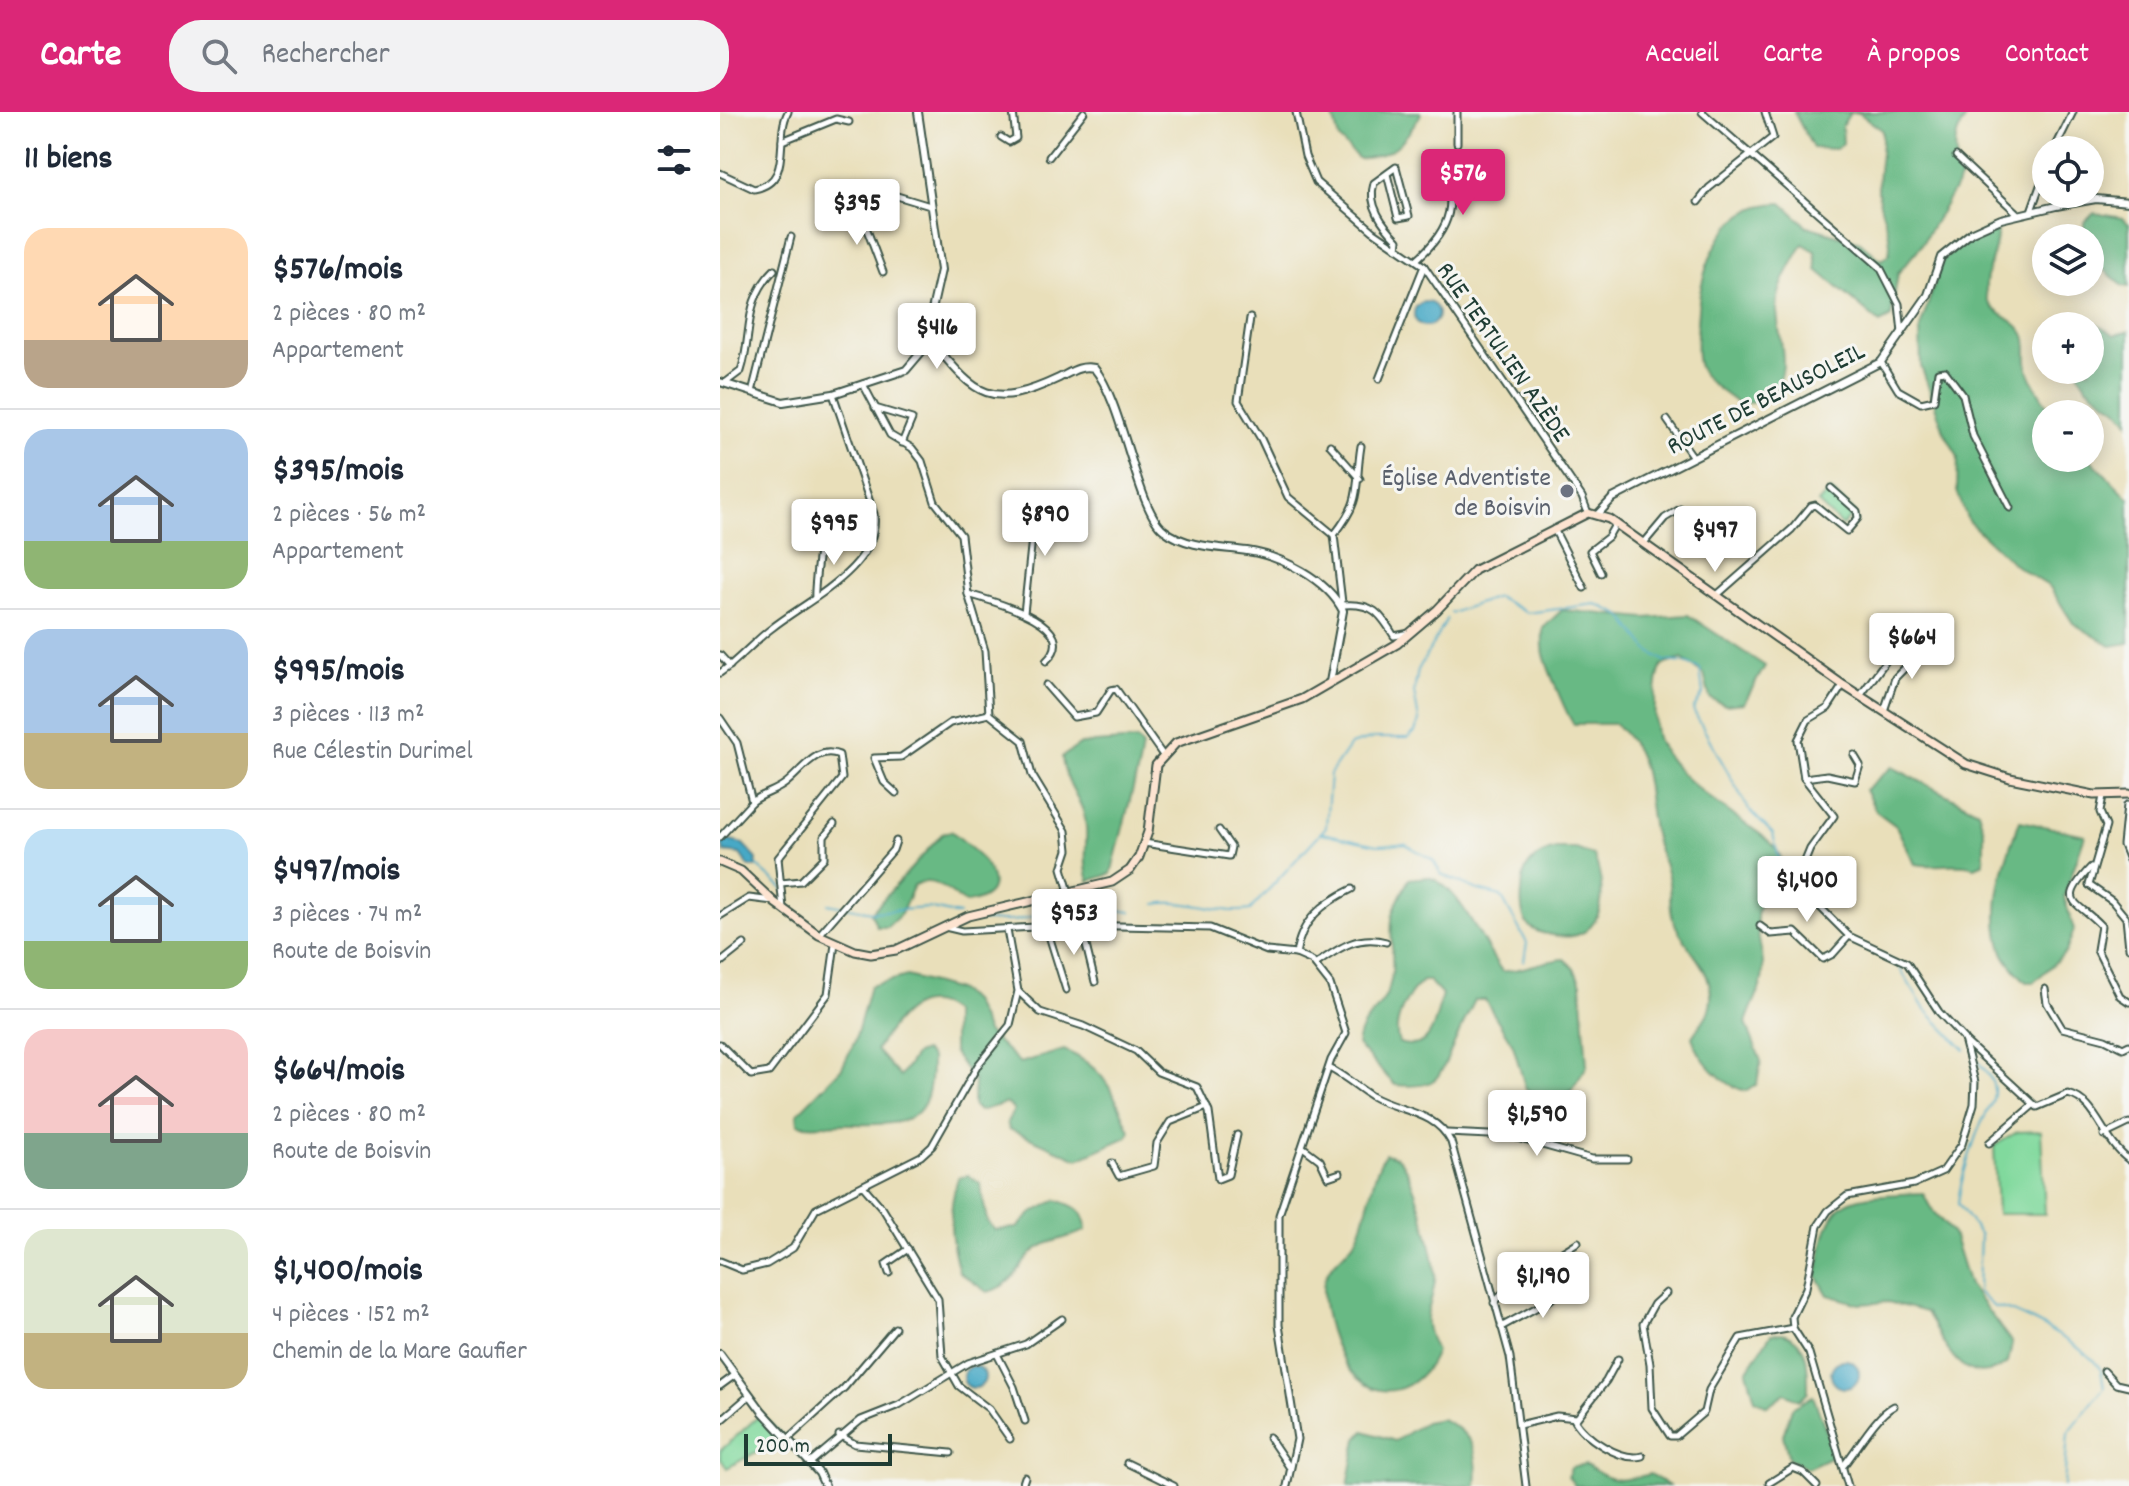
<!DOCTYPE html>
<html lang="fr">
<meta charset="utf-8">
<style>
body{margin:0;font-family:Dekko,sans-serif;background:#f2f2f3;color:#1f2937;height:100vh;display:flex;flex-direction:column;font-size:30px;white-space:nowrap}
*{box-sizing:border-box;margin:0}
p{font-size:26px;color:#747a83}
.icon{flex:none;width:44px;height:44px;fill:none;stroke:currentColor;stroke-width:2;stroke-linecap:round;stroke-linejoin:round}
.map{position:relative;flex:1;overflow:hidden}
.drawer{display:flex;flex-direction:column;background:#fff;width:720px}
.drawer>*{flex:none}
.controls{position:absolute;left:1312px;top:24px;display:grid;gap:16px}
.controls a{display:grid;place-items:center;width:72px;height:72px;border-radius:50%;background:#fff;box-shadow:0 4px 20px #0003;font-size:40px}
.scale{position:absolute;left:24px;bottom:20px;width:148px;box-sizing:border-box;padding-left:8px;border:4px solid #1f3d34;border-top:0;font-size:22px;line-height:28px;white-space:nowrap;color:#1f3d34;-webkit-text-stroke:6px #f6f6f2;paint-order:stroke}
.price{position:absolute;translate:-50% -68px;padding:0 18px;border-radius:8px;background:#fff;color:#222;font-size:26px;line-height:52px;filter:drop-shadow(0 2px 4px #0008)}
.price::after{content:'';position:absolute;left:50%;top:48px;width:24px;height:18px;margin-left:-12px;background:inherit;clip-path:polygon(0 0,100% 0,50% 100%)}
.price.on{background:#db2777;color:#fff}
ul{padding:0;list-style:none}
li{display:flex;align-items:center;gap:24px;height:200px;padding:0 24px}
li+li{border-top:2px solid #e0e1e3}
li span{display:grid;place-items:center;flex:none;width:224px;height:160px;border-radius:24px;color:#555}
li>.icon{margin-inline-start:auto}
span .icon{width:96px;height:96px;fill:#fffc;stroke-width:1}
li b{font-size:34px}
h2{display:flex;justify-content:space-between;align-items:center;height:96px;padding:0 24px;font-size:34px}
header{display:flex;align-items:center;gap:48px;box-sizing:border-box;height:112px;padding:0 40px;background:#db2777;color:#fff}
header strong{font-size:38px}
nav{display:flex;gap:44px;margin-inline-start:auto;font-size:28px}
.search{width:560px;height:72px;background:#f2f2f3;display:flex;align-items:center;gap:20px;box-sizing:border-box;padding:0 28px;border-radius:32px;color:#747a83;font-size:30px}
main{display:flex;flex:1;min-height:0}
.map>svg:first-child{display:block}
.green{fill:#81d99d;stroke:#508b68;stroke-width:2}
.forest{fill:#68b984;stroke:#447b5c;stroke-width:2;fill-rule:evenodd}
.water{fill:#47a9c6;stroke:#33737d;stroke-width:2}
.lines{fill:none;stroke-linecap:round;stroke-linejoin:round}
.stream{stroke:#47a9c6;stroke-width:2}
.minor-casing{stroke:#3d5548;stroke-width:9}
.tertiary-casing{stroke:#3d5548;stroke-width:10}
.secondary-casing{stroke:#3d5548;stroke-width:11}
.minor{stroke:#fff;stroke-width:5}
.tertiary{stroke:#fff;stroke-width:6}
.secondary{stroke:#fde4d1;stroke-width:7}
.worship-dot{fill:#6b7280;stroke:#f6f6f2;stroke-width:3}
.labels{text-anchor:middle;stroke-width:6;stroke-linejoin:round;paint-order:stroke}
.street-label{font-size:26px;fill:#1f3d34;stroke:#f6f6f2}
.worship-label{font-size:26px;fill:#5b616d;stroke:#f6f6f2;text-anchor:end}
</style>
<header>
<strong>Carte</strong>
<div class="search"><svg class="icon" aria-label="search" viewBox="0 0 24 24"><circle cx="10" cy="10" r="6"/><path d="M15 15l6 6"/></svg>Rechercher</div>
<nav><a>Accueil</a><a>Carte</a><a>À propos</a><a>Contact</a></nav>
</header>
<main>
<section class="drawer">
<h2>11 biens<svg class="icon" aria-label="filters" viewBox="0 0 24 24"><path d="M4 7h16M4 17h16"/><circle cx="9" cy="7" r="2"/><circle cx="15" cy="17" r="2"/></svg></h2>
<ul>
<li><span style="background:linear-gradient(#ffd9b3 70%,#b9a48a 0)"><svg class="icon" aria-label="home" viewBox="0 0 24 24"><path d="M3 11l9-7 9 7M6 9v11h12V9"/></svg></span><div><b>$576/mois</b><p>2 pièces · 80 m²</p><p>Appartement</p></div></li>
<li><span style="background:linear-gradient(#a9c7e8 70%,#8fb573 0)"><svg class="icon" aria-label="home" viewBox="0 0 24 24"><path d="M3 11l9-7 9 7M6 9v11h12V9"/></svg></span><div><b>$395/mois</b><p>2 pièces · 56 m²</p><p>Appartement</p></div></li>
<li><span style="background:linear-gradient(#a9c7e8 65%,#c2b280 0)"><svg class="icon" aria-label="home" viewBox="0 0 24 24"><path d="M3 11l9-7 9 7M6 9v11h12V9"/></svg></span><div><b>$995/mois</b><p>3 pièces · 113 m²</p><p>Rue Célestin Durimel</p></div></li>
<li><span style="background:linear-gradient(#bfe0f5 70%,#8fb573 0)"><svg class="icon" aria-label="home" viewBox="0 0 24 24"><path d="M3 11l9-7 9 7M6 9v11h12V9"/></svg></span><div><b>$497/mois</b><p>3 pièces · 74 m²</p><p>Route de Boisvin</p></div></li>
<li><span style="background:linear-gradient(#f6c9c9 65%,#7fa58c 0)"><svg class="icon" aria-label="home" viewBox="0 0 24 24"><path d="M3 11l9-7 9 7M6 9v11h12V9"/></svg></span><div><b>$664/mois</b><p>2 pièces · 80 m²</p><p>Route de Boisvin</p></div></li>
<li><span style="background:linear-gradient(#dfe7d0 65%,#c2b280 0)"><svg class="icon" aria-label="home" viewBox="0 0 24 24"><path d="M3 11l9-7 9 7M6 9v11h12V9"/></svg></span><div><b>$1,400/mois</b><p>4 pièces · 152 m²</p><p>Chemin de la Mare Gaufier</p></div></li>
</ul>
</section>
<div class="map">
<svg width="1409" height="1374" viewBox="0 0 1409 1374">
<rect width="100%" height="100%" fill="#f6f6f2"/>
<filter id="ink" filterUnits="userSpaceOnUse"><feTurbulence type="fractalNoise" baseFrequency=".0125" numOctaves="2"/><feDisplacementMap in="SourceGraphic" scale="16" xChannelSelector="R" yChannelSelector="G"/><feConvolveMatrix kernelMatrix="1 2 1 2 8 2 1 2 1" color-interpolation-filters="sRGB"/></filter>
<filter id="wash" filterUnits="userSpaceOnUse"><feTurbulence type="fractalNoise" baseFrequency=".006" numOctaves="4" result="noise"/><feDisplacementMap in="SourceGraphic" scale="32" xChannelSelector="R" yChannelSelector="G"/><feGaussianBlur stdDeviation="1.8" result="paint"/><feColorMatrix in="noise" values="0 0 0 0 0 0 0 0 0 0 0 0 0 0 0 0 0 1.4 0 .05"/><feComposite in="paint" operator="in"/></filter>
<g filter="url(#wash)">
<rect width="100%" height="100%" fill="#e9dfba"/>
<!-- green -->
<g class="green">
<path d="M1110,378l25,22 -13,14 -24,-23z"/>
<path d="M1321,1019l4,83h-48l-3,-68 23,-14z"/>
<path d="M41,1302l23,23 -57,31 -7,-10v-7z"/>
</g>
<!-- forest -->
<g class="forest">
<path d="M612,0h88l1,2c-20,31 -25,40 -62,45l-20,-20z"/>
<path d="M1074,0h178c-21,19 -19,41 -11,66l-41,69 -22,26 -7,44 -11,6 -63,-53 -2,-19 -12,-7c-10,18 -26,42 -26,63 0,35 17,58 -6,90l-32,8c-12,-11 -34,-22 -40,-38 -4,-10 -2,-25 -2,-36 0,-53 20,-128 85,-128l25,23 53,16 21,18 8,-6c5,-24 -12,-43 -11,-67 0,-19 5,-37 4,-57l-23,-17h-9l-8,13 1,17 -7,6 -23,-1z"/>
<path d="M1374,101l28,5 7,6v63l-6,-1 -33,-29v-19h-6v-15z"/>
<path d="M1270,115l7,4c2,20 -16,43 -10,67 4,16 28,20 36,34 7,10 2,25 5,37 4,15 16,31 24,45h-6v44h43l40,40v145l-18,3 -38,-23 -23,-36 -34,-21 -48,-45 -11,-30 1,-34 -14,-26 -23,-65 -1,-38 23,-69z"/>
<path d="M1361,202l34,21 14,-4v91c-13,-22 -44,-25 -51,-52h12v-44h-18z"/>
<path d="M842,498l83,8 43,-3 77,51 -21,37 -19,2 -15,-7 -6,-24 -22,-15 -20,6c-7,16 -11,62 -3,78 18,35 56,58 85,80 13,9 29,18 36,33 10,19 -8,40 -22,52 -5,27 9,47 4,72 -3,14 -12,29 -16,43l15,38 -4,23 -10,7c-23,-4 -48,-31 -55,-54 10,-16 20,-23 19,-42 -1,-31 -29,-49 -38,-76 -4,-13 -2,-23 -4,-36 -1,-15 -9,-27 -13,-41 -13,-45 -1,-84 -41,-118h-41c-6,-5 -28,-60 -30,-70 -2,-8 -1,-17 -1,-26z"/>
<path d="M417,628l5,6 -3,19 -28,109 -22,7c-8,-23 2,-46 -6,-70 -7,-19 -20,-34 -21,-54l19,-13z"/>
<path d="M1172,655l86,44 6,20v32l-9,4c-21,-6 -39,1 -60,-3l-19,-38 -20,-15 -11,-21z"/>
<path d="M1300,709l65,14 -21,62 10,33 -8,22 -32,30h-8c-8,-9 -18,-18 -23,-30 -15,-40 1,-93 17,-131z"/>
<path d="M231,719c22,17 73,62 15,72 -18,-10 -30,-28 -52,-18l-13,29 -14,13h-10l-6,-14 72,-80z"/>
<path d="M836,737h20l18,7c16,40 9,93 -47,78 -9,-2 -16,-4 -21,-12 -7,-13 -4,-29 -3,-42 2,-18 17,-27 33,-31z"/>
<path d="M707,765c32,6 56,70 75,94 12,2 43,-11 62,-12l10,9 7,16 6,82 -16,25 -15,8 -30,-9 -13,-45 -28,-45h-10c-8,16 -16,32 -23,48 -14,32 -15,41 -57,37l-38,-40c4,-27 16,-26 27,-46 15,-26 5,-53 8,-80 2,-14 11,-28 17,-40zM709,869l13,14c-7,25 -9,59 -43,48 -8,-21 8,-47 23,-62z"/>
<path d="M187,864l50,14 15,11 15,31 33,31 44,-13c42,18 48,41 66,81l-3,6 -49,22 -69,-30 -2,-7 7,-12 -7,-7 -28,8 -6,-6 1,-24 -21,-29v-39c-35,-29 -59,9 -77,37l24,27 16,-23 8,-3 7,7c1,68 -24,67 -83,66 -16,-1 -34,4 -50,0l-1,-10 45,-46 13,-27 15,-55z"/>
<path d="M665,1042c1,0 11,3 12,3 15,11 41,104 38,123 -4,34 -17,34 1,71 -16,42 -61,56 -89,15 -15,-20 -23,-51 -24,-76 0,-27 26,-34 35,-55 12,-26 12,-57 27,-81z"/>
<path d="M248,1063l12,8 7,38 8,9 22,-2 14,-14 25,-14c17,5 30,10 30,30 -14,8 -28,8 -42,15 -25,11 -24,40 -57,47l-28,-20c-9,-33 -12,-60 -1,-94z"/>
<path d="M1203,1081l8,16 22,25 16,51 43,58 -4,20c-44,31 -64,-19 -82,-51l-38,-10 -29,2 -31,-9 -11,-19c13,-85 25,-79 106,-83z"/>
<path d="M1062,1221c28,8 26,34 26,59l-9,8 -14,-7 -18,13 -12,-7 -8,-28 24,-37z"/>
<path d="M1093,1284l20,52 -1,8 -25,12 -18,-9 -6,-24 9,-27z"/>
<path d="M721,1307c33,14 38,34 35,67h-128l9,-47 7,-8 31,10 30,-19z"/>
<path d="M865,1352c29,20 31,18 65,10l19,12h-94l-7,-10 3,-9z"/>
</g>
<!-- water -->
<g class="water">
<circle cx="706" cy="202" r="12"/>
<path d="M6,728l17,4 14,15 -1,8h-7l-9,-13 -16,-2 -2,-8z"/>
<circle cx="1125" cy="1262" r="14"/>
<circle cx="254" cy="1265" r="11"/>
</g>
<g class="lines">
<!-- stream -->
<g class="stream">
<path d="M731,501l46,-16 30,16 69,-9 25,11 28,36 16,10 20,2 15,6 3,25 -10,16 56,100 24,24 6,25 22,37 42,41 54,27 27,44 41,42"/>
<path d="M602,721l55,12 28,-1 28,16 8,14 37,16 23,6 26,47 -3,18"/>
<path d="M36,753l31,27"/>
<path d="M108,792l44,8 56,-4 31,7"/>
<path d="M436,792c32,-6 63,11 94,6l76,-83 4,-53 20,-29 24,-7h34l7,-6 4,-11 -5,-29 4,-22 29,-51"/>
<path d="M248,809h46l68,-16 49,7"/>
<path d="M1257,949c33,34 10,42 -1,75 -7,21 -16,45 -18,68l22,31 -2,57 16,15c24,2 95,42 107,63l3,18 -36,45 -4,53"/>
</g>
</g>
</g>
<g filter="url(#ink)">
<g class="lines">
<defs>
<g id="minor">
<path d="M576,0l9,44 11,26 57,49 51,35 158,231 6,16"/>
<path d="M737,0v31"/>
<path d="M982,0l178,155 19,37 3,29"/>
<path d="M281,25l8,5 7,-4 -3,-26"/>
<path d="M62,29l54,-22 13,3"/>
<path d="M1334,38l19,-38"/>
<path d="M1236,44l62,58"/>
<path d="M329,45l35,-45"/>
<path d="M0,61l34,16c40,-7 20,-52 34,-77"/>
<path d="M667,62l11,44 11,-2 -13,-49 -22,16c-7,22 9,42 24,57l-1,8"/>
<path d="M978,90l11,-14 64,-51 -8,-25"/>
<path d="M1311,99l15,-42"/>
<path d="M136,102l41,-18 33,10"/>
<path d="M141,102l22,58"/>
<path d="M696,148c39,-34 39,-57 27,-105"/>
<path d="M530,206l-12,83 23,38 27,58 46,38"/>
<path d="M1161,250l17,28 23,13 13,-3 4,-28 7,-1 18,24 10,41 37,72"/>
<path d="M659,267l45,-113"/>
<path d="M5,271l16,-12c12,-36 1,-69 33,-101"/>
<path d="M143,272l27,51 22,13 10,13 13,41 26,33 7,59 17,57 4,63 34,27 9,34 34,56 2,19 -6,18 7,24"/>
<path d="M32,280l39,-155"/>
<path d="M155,296l37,11 -10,24"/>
<path d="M947,308l26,37"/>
<path d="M610,333l30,34"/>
<path d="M834,417l30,59"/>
<path d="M924,431l21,-25 15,-9 9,6"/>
<path d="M881,461l-11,-22 18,-14 8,-14"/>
<path d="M248,482c24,7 117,31 78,67"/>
<path d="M997,483l75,-66 19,-23 4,-1 32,26 11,-13 -1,-7 -26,-23"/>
<path d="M95,486c-1,-9 5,-62 8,-68"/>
<path d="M624,493c29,-2 36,8 50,31l16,-3"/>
<path d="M623,499l-9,-76c30,-38 20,-46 27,-89"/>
<path d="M304,501l12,-113"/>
<path d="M0,543l10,11"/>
<path d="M0,561c19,-13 33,-31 52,-45 35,-28 109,-61 102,-114l-41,-120"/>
<path d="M326,573l28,32 22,-4 15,-23 5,-1 46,65"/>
<path d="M1123,573l-15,23 -20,12 -10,20 6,38 30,38 -24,33 -7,17 15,39 31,31 58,27 32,49 25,27 11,43 -1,22 -12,40 -19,27 -29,13 -67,12 -19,15 -10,15 -12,62 -14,29 1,11 16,25 39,133"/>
<path d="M1140,584l34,-46 20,-15"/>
<path d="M1164,599l11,-33 32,-33"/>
<path d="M1084,666l23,-3 28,6 5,-16 -6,-10"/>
<path d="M176,681l-12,-11 -10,-24 27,-1 49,-34 39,-9"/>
<path d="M1383,684l-3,16 6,14 -17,59 23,16 14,17 3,30"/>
<path d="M32,690c11,-9 23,-10 34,-19 16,-12 30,-38 53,-28l3,23 -64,80 5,50"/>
<path d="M1407,693l-4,40 6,15"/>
<path d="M0,725l32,-35 -15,-59 -17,-25"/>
<path d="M424,731l85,13 2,-9 -12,-17"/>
<path d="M1371,755c-35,37 -14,33 10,59l-4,24 23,46 9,6"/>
<path d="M61,771l20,-2 23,-23v-21l10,-13"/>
<path d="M0,804l29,-18 24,3"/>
<path d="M361,813l14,57"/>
<path d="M326,814l20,64"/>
<path d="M1040,814l11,8 24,-2 28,27 10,-5 16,-18"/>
<path d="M225,815l17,4 112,-6 136,3 57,23 29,3 16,7 18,23 16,49 -15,27 -52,155v110l18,114 -10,47"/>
<path d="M99,823l74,-85 3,-9"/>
<path d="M576,842c5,-34 27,-51 56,-65"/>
<path d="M0,851l24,-19"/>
<path d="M596,852c23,-16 42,-30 70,-22"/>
<path d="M1325,877l2,14 15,25 43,11 18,9 6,-3"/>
<path d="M299,880l21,20 43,14 53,25 22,21 39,15 12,25 9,67 10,-4 9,-40"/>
<path d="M1244,928l73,67 31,-13c29,7 34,46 61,66"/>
<path d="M0,932l31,31 18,-3 59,-78 7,-50"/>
<path d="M609,956c16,8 28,19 42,28 27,16 64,14 80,46l59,215 16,129"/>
<path d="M727,1021l63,3 82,23h35"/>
<path d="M1384,1023l25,-12"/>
<path d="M1269,1031l44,-38"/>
<path d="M584,1036l16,12 8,17 12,-4"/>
<path d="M392,1051l7,13 35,-10 3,-23 13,-21 37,-15"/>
<path d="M143,1074l20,23 55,90 4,57 17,30 30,23 21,30"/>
<path d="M0,1149l22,9 25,-6 26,-16 23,-39 105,-53 11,-10 46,-81 32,-40 8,-34 -11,-61"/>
<path d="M169,1161l-3,-9 22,-15"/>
<path d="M946,1181l-12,11 -11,20 7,40 2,44 18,28h6l28,-24 5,-22 31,-52 53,-10"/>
<path d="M774,1191l16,-18 68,-43"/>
<path d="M781,1215l49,-27 12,-11"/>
<path d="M277,1242l17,33 11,34"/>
<path d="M1384,1259l12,13 13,3"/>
<path d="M0,1274l15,-11"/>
<path d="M854,1307c9,18 47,43 68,37"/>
<path d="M0,1309l30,-26"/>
<path d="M799,1313l38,-9 20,2 29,-37 12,-22"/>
<path d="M119,1323l16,9 96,9"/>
<path d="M549,1325l21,31"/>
<path d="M68,1327l56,-51 51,-60"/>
<path d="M90,1351l51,-43 38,-15 69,-42 58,-19 36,-25"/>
<path d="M407,1351l47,23"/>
<path d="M1124,1353c14,-17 32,-50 50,-59"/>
<path d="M1049,1371l24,-15 10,4 14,14"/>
<path d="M302,1374l3,-9"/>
</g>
<g id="tertiary">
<path d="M207,224c47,55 58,77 132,42 12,-6 21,-13 35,-10 29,34 43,142 70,162 23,18 55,17 83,21 34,5 80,28 96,60l-13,71"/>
<path d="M0,270l63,20 50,-8 73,-24 17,-20 18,-80 -23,-158"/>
<path d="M878,402l15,-16 268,-136 47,-67 13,-38 31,-25 29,-13 55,-13 40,-7 33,3"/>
<path d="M0,1242l42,57 57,62 6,13"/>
</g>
<path id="secondary" d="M0,750l21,9 33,31 45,33 36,16 16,3 25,-4 72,-34 144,-34 18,-12 9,-13 9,-25 8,-67 20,-22 126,-44 95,-55 40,-34 38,-40 113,-57 21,6 234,166 123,79 44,14 84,17 35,-1"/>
</defs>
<!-- minor casing -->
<use href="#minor" class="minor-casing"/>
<!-- tertiary casing -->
<use href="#tertiary" class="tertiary-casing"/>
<!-- secondary casing -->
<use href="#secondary" class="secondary-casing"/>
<!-- minor -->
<use href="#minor" class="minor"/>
<!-- tertiary -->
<use href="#tertiary" class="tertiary"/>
<!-- secondary -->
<use href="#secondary" class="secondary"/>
</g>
</g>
<!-- markers -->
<circle class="worship-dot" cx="847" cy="379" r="8"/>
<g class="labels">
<!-- street labels -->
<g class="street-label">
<text transform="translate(785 239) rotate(55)" y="9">RUE TERTULIEN AZÈDE</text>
<text transform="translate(1045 285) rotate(-27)" y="9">ROUTE DE BEAUSOLEIL</text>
</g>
<!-- worship labels -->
<g class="worship-label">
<text x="831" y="373">Église Adventiste<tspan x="831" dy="30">de Boisvin</tspan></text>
</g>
</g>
</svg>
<div class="controls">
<a><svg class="icon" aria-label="locate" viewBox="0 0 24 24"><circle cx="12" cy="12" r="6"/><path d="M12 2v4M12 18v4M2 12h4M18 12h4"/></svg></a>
<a><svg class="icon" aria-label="layers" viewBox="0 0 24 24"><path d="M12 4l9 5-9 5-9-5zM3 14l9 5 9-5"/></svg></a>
<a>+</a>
<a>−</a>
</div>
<div class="scale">200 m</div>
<b class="price on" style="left:743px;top:105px">$576</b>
<b class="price" style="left:137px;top:135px">$395</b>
<b class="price" style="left:217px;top:259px">$416</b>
<b class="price" style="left:325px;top:446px">$890</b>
<b class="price" style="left:114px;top:455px">$995</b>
<b class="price" style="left:995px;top:462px">$497</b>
<b class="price" style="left:1192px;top:569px">$664</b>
<b class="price" style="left:1087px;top:812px">$1,400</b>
<b class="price" style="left:354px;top:845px">$953</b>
<b class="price" style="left:817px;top:1046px">$1,590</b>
<b class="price" style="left:823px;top:1208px">$1,190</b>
</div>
</main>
